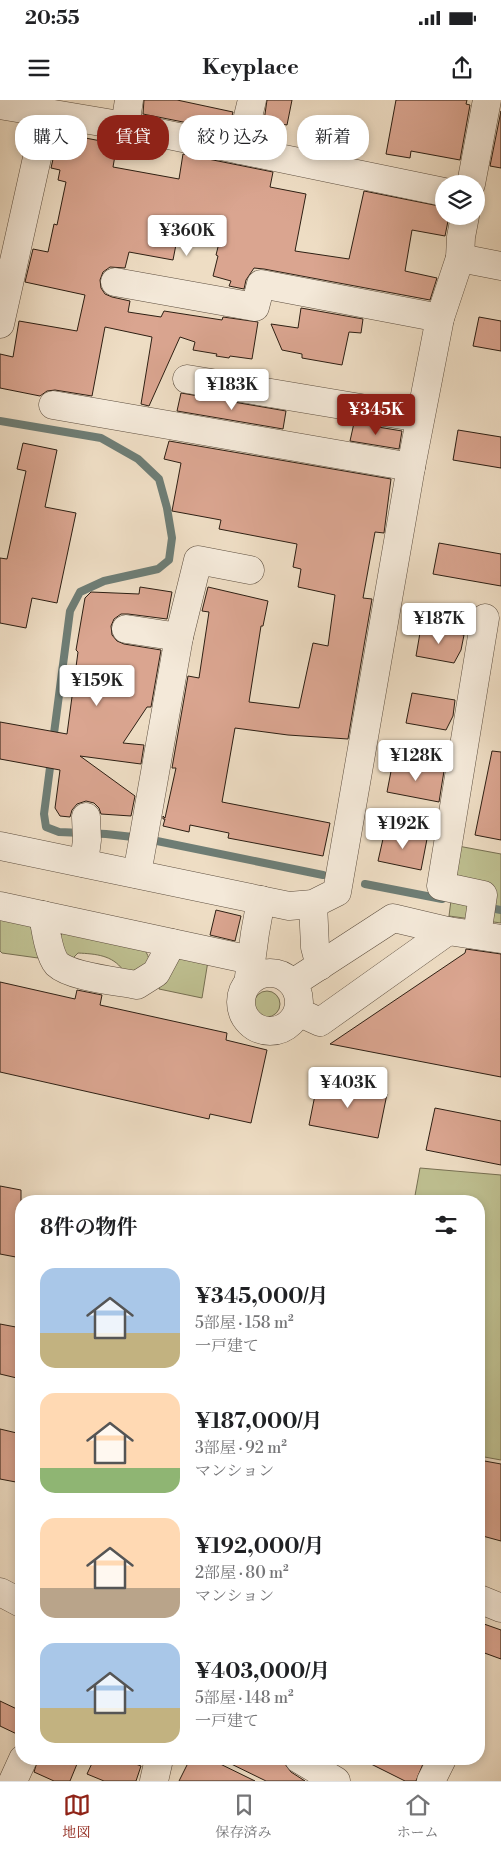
<!DOCTYPE html>
<html lang="ja">
<meta charset="utf-8">
<style>
body{margin:0;font-family:"Libre Bodoni","Noto Serif JP",serif;background:#f6f6f6;color:#202124;height:100vh;display:flex;flex-direction:column;font-size:19px;white-space:nowrap}
*{box-sizing:border-box;margin:0}
p{font-size:16px;color:#757577}
.icon{flex:none;width:28px;height:28px;fill:none;stroke:currentColor;stroke-width:2;stroke-linecap:round;stroke-linejoin:round}
.map{position:relative;flex:1;overflow:hidden}
.panel{position:absolute;left:15px;top:1095px;width:470px;height:570px;display:flex;flex-direction:column;background:#fff;border-radius:20px;box-shadow:0 2px 8px #0003}
.panel>*{flex:none}
.top-card{position:absolute;left:15px;top:15px;width:471px;height:45px;display:flex;gap:10px}
.controls{position:absolute;left:435px;top:75px;display:grid;gap:10px}
.controls a{display:grid;place-items:center;width:50px;height:50px;border-radius:50%;background:#fff;box-shadow:0 2px 8px #0003;font-size:25px}
.price{position:absolute;translate:-50% -42px;padding:0 11px;border-radius:5px;background:#fff;color:#222;font-size:16px;line-height:32px;filter:drop-shadow(0 1px 2px #0008)}
.price::after{content:'';position:absolute;left:50%;top:30px;width:15px;height:11px;margin-left:-8px;background:inherit;clip-path:polygon(0 0,100% 0,50% 100%)}
.price.active{background:#8f2418;color:#fff}
ul{padding:0;list-style:none}
li{display:flex;align-items:center;gap:15px;height:125px;padding:0 25px}
li span{display:grid;place-items:center;flex:none;width:140px;height:100px;border-radius:15px;color:#555}
li>.icon{margin-inline-start:auto}
span .icon{width:60px;height:60px;fill:#fffc;stroke-width:1}
li b{font-size:21px}
h2{display:flex;justify-content:space-between;align-items:center;height:60px;padding:0 25px;font-size:21px}
.pill{padding:0 18px;border-radius:20px;background:#fff;box-shadow:0 2px 8px #0003;font-size:18px;line-height:45px}
.pill.active{background:#8f2418;color:#fff}
.status{display:flex;justify-content:space-between;align-items:center;height:35px;padding:0 25px;background:#fff;direction:ltr}
.status svg{height:14px;fill:currentColor}
header{display:flex;justify-content:space-between;align-items:center;height:65px;padding:0 25px;background:#fff;font-size:22px;font-weight:700}
.tabs{display:flex;justify-content:space-around;align-items:center;height:70px;border-top:1px solid #e0e0e0;background:#fff;font-size:14px;color:#757577}
.tabs a{display:grid;justify-items:center;gap:2px}
.tabs .active{color:#8f2418}
.map>svg:first-child{display:block}
.green{fill:#bebf90;stroke:#766f52}
.lines{fill:none;stroke-linecap:round;stroke-linejoin:round}
.stream{stroke:#6e7d75;stroke-width:8}
.building{fill:#daa590;stroke:#2d1f13}
.minor-casing{stroke:#5d4e3f;stroke-width:29}
.minor{stroke:#f4e9d9;stroke-width:28}
</style>
<div class="status"><b>20:55</b><svg viewBox="0 0 49 12"><path d="M0 12V9h3v3zM5 12V6h3v6zM10 12V3h3v9zM15 12V0h3v12zM26 1h20v11H26zM47 4h2v5h-2z"/></svg></div>
<header><svg class="icon" aria-label="menu" viewBox="0 0 24 24"><path d="M4 6h16M4 12h16M4 18h16"/></svg>Keyplace<svg class="icon" aria-label="share" viewBox="0 0 24 24"><path d="M12 15V3M7 8l5-5 5 5M5 13v7h14v-7"/></svg></header>
<div class="map">
<svg width="501" height="1681" viewBox="0 0 501 1681">
<rect width="100%" height="100%" fill="#eeddc4"/>
<filter id="stains"><feTurbulence type="fractalNoise" baseFrequency=".004" numOctaves="4"/><feColorMatrix values="0 0 0 0 .2 0 0 0 0 .09 0 0 0 0 .02 0 0 0 .5 -.17"/></filter>
<radialGradient id="worn" r=".72"><stop offset=".6" stop-color="#630" stop-opacity="0"/><stop offset="1" stop-color="#630" stop-opacity=".3"/></radialGradient>
<!-- green -->
<g class="green">
<path d="M458,746l43,8v69l-52,-7z"/>
<path d="M0,815l30,9 10,28 -2,6 -36,-5 -2,-2z"/>
<path d="M63,833l81,16c7,10 6,14 1,25l-22,-4c-11,-15 -27,-16 -45,-17l-10,10 -9,-26z"/>
<path d="M184,858l24,3 -6,37 -43,-9 3,-9 15,-21z"/>
<circle cx="267" cy="904" r="13"/>
<path d="M420,1068l81,7v285l-22,-4v-255h-65z"/>
</g>
<g class="lines">
<!-- stream -->
<g class="stream">
<path d="M0,321l101,17 37,21 21,20 8,29 5,30 -3,22 -11,9 -54,12 -24,11 -10,19 -17,130"/>
<path d="M51,660l-7,54 2,13 13,5 47,2 27,3"/>
<path d="M152,740l171,35"/>
<path d="M365,784l77,15"/>
<path d="M485,807l16,3"/>
</g>
</g>
<!-- building -->
<g class="building">
<path d="M144,0h33l56,12 -5,19 -85,-17z"/>
<path d="M267,0h25l-5,25 -23,-4z"/>
<path d="M396,0h71l-1,4 4,1 -10,55 -49,-9 -1,7 -24,-4z"/>
<path d="M501,11v57l-11,-2z"/>
<path d="M59,33l58,11 -4,23 66,12 4,-25 90,18 -3,15 36,7 -11,57 54,8 15,-68 80,16v9h5l-4,20 -33,-6 -7,41 32,7 -7,22 -166,-31 -10,-1 -8,12 -2,9 -15,-3 2,-5 -18,-5 5,-20 -2,-1 6,-24 -42,-7 -7,36 -44,-8 -4,16 -15,-1 -7,5 -3,8 1,8 4,6 7,3 18,4 -2,11 33,5 3,-6 58,9 1,-3 35,5 -6,37 -22,-3 -1,2 -13,-2 1,-2 -24,-4 2,-8 -15,-5 -31,69 -8,-2 11,-67 -47,-10 -13,69 -37,-6 -8,1 -7,5 -40,-8v-34l13,3 6,-36 58,10 8,-36 -60,-13 8,-33 15,3 6,-28 3,1 9,-43 -8,-2 2,-10 -9,-2z"/>
<path d="M301,208l62,11 -2,14 -12,-1 -7,33 -40,-7v-4l-20,-4 -11,-26 27,4z"/>
<path d="M479,217l22,4v30l-28,-5z"/>
<path d="M181,293l105,18 -3,18 -106,-18z"/>
<path d="M354,323l48,8 -3,18 -49,-8z"/>
<path d="M458,330l43,7v31l-48,-8z"/>
<path d="M169,341l222,38 -7,54 -9,-1 -12,66 9,1 -24,140 -60,-4 -53,-7 -13,74 108,21 -7,33 -95,-18 1,-5 -39,-8 -1,7 -26,-6 2,-7h-2v-3l2,2 11,-50h-4l16,-92 11,2 10,-66 -7,-1 6,-24 60,14 -5,25h-2l-12,76 50,6 14,-65 15,3 7,-51 -37,-8 3,-18 -8,-2 4,-23 -78,-15 2,-9 -49,-9 9,-48 -17,-4z"/>
<path d="M23,343l34,7 -12,57 31,6 -19,90 -25,-5 -6,30 -26,-5v-65l7,1 19,-88 -9,-2z"/>
<path d="M439,443l62,11v32l-68,-12z"/>
<path d="M140,487l32,5 -5,27 -39,-5h-7l-7,5 -3,7 1,9 5,6 7,3 37,6 -10,57h-4l-24,36 21,2 -3,19 -61,-8 55,40 -4,20 -30,-2 -2,-6 -5,-5 -8,-2 -9,3 -5,6 -2,7 -10,-1 -5,-8 5,-38 -60,-11v-37l67,12 11,-82 -2,-2 9,-52 6,-6 48,2z"/>
<path d="M421,527l43,8 -3,15 -7,13 -38,-7z"/>
<path d="M412,593l43,7 -2,16 -7,14 -40,-7z"/>
<path d="M492,651l9,1v88l-26,-5z"/>
<path d="M393,661l51,10 -5,31 -52,-10z"/>
<path d="M385,730l42,9 -6,31 -43,-9z"/>
<path d="M216,810l25,6 -6,25 -25,-6z"/>
<path d="M466,849l35,5v123l-171,-33 135,-91z"/>
<path d="M0,882l75,17 2,-9 25,5 -2,10 127,28 -1,7 41,10 -16,73 -41,-9 -1,5 -209,-47z"/>
<path d="M318,980l69,14 -9,44 -69,-13z"/>
<path d="M435,1008l66,13v44l-75,-15z"/>
<path d="M0,1086l21,4v68l-21,-4z"/>
<path d="M0,1224l21,4v51l-21,-5z"/>
<path d="M0,1329l21,5v49l-21,-4z"/>
<path d="M479,1360l22,4v77l-22,-6z"/>
<path d="M484,1524l17,6v29l-22,-8v-13z"/>
<path d="M0,1601l21,10v25l-21,-10z"/>
<path d="M38,1659h26l13,5 -7,17h-16l-20,-9z"/>
<path d="M94,1659h28l19,7 -5,15h-32l-17,-7z"/>
<path d="M190,1659h20l45,22h-76z"/>
<path d="M221,1659h54l10,5 6,8 14,9h-39z"/>
<path d="M361,1659h64l-9,22h-11z"/>
</g>
<g class="lines">
<defs>
<g id="minor">
<path d="M0,5l125,21 319,66"/>
<path d="M125,26l4,-26"/>
<path d="M240,50l12,-50"/>
<path d="M471,84l16,-84"/>
<path d="M460,158l1,-21 4,-21"/>
<path d="M115,182l140,25 6,-23 179,34"/>
<path d="M0,224l47,-211"/>
<path d="M187,279l233,39"/>
<path d="M53,305l358,62"/>
<path d="M126,529l53,8 -42,237"/>
<path d="M179,537l19,-77 52,10"/>
<path d="M0,746l289,60 24,-2 24,-12 74,-425 29,-149 20,-60 41,8"/>
<path d="M84,763l3,-23 -1,-23"/>
<path d="M313,804l2,43 5,19"/>
<path d="M0,806l251,54"/>
<path d="M43,815c2,12 6,40 14,49 14,13 60,17 80,21l19,-12 16,-30"/>
<path d="M477,835l6,-40 -42,-9 44,-268"/>
<circle cx="270" cy="902" r="29"/>
<path d="M249,877l6,-44 6,-33"/>
<path d="M293,883l100,-65 55,13 53,8"/>
<path d="M298,912l22,10 128,-91"/>
<path d="M0,1492l21,11"/>
<path d="M479,1499l22,9"/>
<path d="M299,1659l37,22"/>
<path d="M13,1681l10,-22"/>
<path d="M154,1681l5,-22"/>
<path d="M431,1681l11,-22"/>
</g>
</defs>
<!-- minor casing -->
<use href="#minor" class="minor-casing"/>
<!-- minor -->
<use href="#minor" class="minor"/>
</g>
<rect width="100%" height="100%" filter="url(#stains)"/>
<rect width="100%" height="100%" fill="url(#worn)"/>
</svg>
<div class="controls">
<a><svg class="icon" aria-label="layers" viewBox="0 0 24 24"><path d="M12 4l9 5-9 5-9-5zM3 14l9 5 9-5"/></svg></a>
</div>
<b class="price" style="left:187px;top:157px">¥360K</b>
<b class="price" style="left:232px;top:311px">¥183K</b>
<b class="price active" style="left:376px;top:336px">¥345K</b>
<b class="price" style="left:439px;top:545px">¥187K</b>
<b class="price" style="left:97px;top:607px">¥159K</b>
<b class="price" style="left:416px;top:682px">¥128K</b>
<b class="price" style="left:403px;top:750px">¥192K</b>
<b class="price" style="left:348px;top:1009px">¥403K</b>
<div class="top-card">
<a class="pill">購入</a>
<a class="pill active">賃貸</a>
<a class="pill">絞り込み</a>
<a class="pill">新着</a>
</div>
<section class="panel">
<h2>8件の物件<svg class="icon" aria-label="filters" viewBox="0 0 24 24"><path d="M4 7h16M4 17h16"/><circle cx="9" cy="7" r="2"/><circle cx="15" cy="17" r="2"/></svg></h2>
<ul>
<li><span style="background:linear-gradient(#a9c7e8 65%,#c2b280 0)"><svg class="icon" aria-label="home" viewBox="0 0 24 24"><path d="M3 11l9-7 9 7M6 9v11h12V9"/></svg></span><div><b>¥345,000/月</b><p>5部屋 · 158 m²</p><p>一戸建て</p></div></li>
<li><span style="background:linear-gradient(#ffd9b3 75%,#8fb573 0)"><svg class="icon" aria-label="home" viewBox="0 0 24 24"><path d="M3 11l9-7 9 7M6 9v11h12V9"/></svg></span><div><b>¥187,000/月</b><p>3部屋 · 92 m²</p><p>マンション</p></div></li>
<li><span style="background:linear-gradient(#ffd9b3 70%,#b9a48a 0)"><svg class="icon" aria-label="home" viewBox="0 0 24 24"><path d="M3 11l9-7 9 7M6 9v11h12V9"/></svg></span><div><b>¥192,000/月</b><p>2部屋 · 80 m²</p><p>マンション</p></div></li>
<li><span style="background:linear-gradient(#a9c7e8 65%,#c2b280 0)"><svg class="icon" aria-label="home" viewBox="0 0 24 24"><path d="M3 11l9-7 9 7M6 9v11h12V9"/></svg></span><div><b>¥403,000/月</b><p>5部屋 · 148 m²</p><p>一戸建て</p></div></li>
</ul>
</section>
</div>
<nav class="tabs">
<a class="active"><svg class="icon" aria-label="map" viewBox="0 0 24 24"><path d="M3 6l6-2 6 2 6-2v14l-6 2-6-2-6 2zM9 4v14M15 6v14"/></svg>地図</a>
<a><svg class="icon" aria-label="saved" viewBox="0 0 24 24"><path d="M7 4h10v16l-5-4-5 4z"/></svg>保存済み</a>
<a><svg class="icon" aria-label="home" viewBox="0 0 24 24"><path d="M3 11l9-7 9 7M6 9v11h12V9"/></svg>ホーム</a>
</nav>
